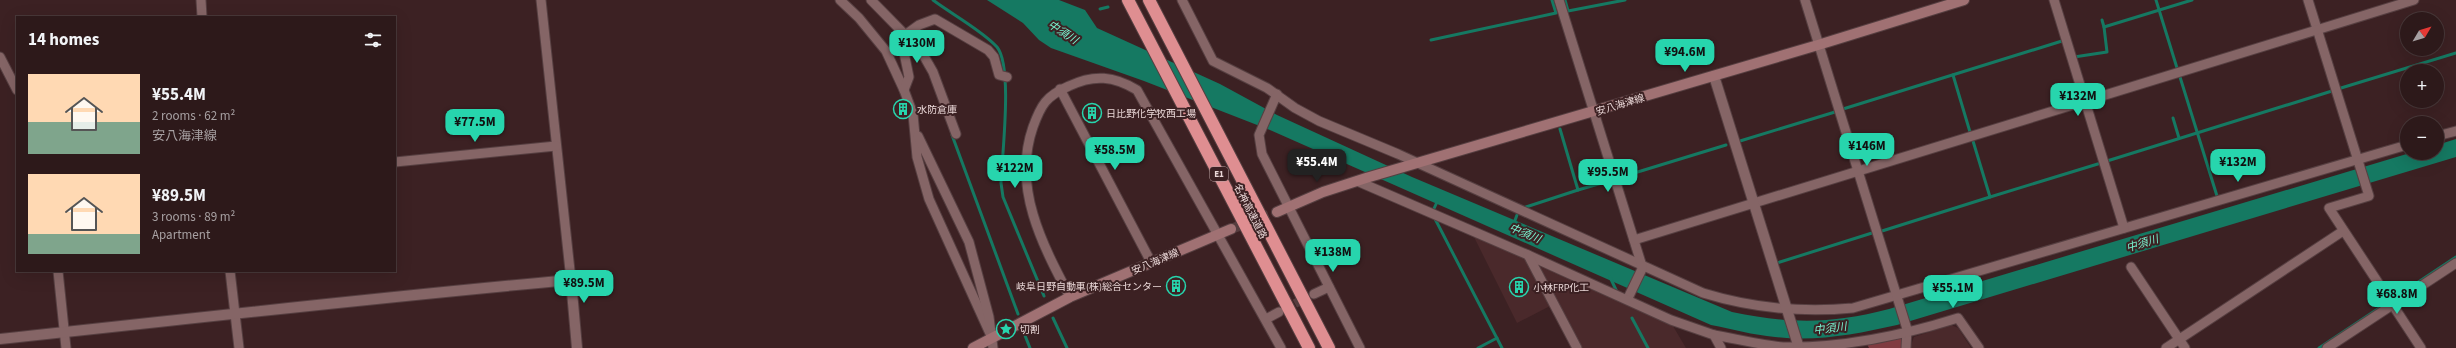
<!DOCTYPE html>
<meta charset="utf-8">
<style>
body{margin:0;font-family:"Source Sans 3","Noto Sans JP",sans-serif;background:#392627;color:#f1f3f6;height:100vh;display:flex;flex-direction:column;font-size:15px;white-space:nowrap}
*{box-sizing:border-box;margin:0}
p{font-size:13px;color:#a7a0a2}
.icon{flex:none;width:22px;height:22px;fill:none;stroke:currentColor;stroke-width:2;stroke-linecap:round;stroke-linejoin:round}
.map{position:relative;flex:1;overflow:hidden}
.sheet{position:absolute;left:16px;top:16px;width:380px;height:256px;display:flex;flex-direction:column;background:#2d191a;border-radius:0px;box-shadow:0 4px 16px #0002,0 0 0 1px #483839}
.sheet>*{flex:none}
.needle{width:26px;rotate:52deg}
.controls{position:absolute;left:2400px;top:12px;display:grid;gap:8px}
.controls a{display:grid;place-items:center;width:44px;height:44px;border-radius:50%;background:#2d191a;box-shadow:0 4px 16px #0002,0 0 0 1px #483839;font-size:20px}
.price{position:absolute;translate:-50% -34px;padding:0 9px;border-radius:8px;background:#27d5ad;color:#111;font-size:13px;line-height:26px;filter:drop-shadow(0 1px 2px #0008)}
.price::after{content:'';position:absolute;left:50%;top:24px;width:12px;height:9px;margin-left:-6px;background:inherit;clip-path:polygon(0 0,100% 0,50% 100%)}
.price.current{background:#222;color:#fff}
ul{padding:0;list-style:none}
li{display:flex;align-items:center;gap:12px;height:100px;padding:0 12px}
li span{display:grid;place-items:center;flex:none;width:112px;height:80px;border-radius:0px;color:#555}
li>.icon{margin-inline-start:auto}
span .icon{width:48px;height:48px;fill:#fffc;stroke-width:1}
li b{font-size:17px}
h2{display:flex;justify-content:space-between;align-items:center;height:48px;padding:0 12px;font-size:17px}
.map>svg:first-child{display:block}
.built{fill:#4a292b}
.forest{fill:#803b41}
.water{fill:#157962}
.lines{fill:none;stroke-linecap:round;stroke-linejoin:round}
.stream{stroke:#157962;stroke-width:3}
.minor-tunnel{stroke:#563c3e;stroke-width:9;stroke-dasharray:9 4.5;stroke-linecap:butt}
.secondary-tunnel{stroke:#563c3e;stroke-width:10;stroke-dasharray:10 5;stroke-linecap:butt}
.minor-casing{stroke:#563f41;stroke-width:11}
.tertiary-casing{stroke:#563f41;stroke-width:12}
.secondary-casing{stroke:#563f41;stroke-width:12}
.motorway-casing{stroke:#563f41;stroke-width:14}
.minor{stroke:#856566;stroke-width:9}
.tertiary{stroke:#856566;stroke-width:10}
.secondary{stroke:#a07173;stroke-width:10}
.motorway{stroke:#df8e91;stroke-width:12}
.labels{text-anchor:middle;stroke-width:4;stroke-linejoin:round;paint-order:stroke}
.shield{fill:#3c2123;stroke:#b6a0a1;stroke-width:1}
.shield-label{font-size:9px;font-weight:bold;fill:#ead7d7}
.street-label{font-size:10px;fill:#ead7d7;stroke:#3c2123}
.poi-label{font-size:10px;fill:#ead7d7;stroke:#3c2123;text-anchor:start}
.water-label{font-size:11px;font-style:italic;fill:#79f7d3;stroke:#3c2123}
</style>
<div class="map">
<svg width="2456" height="348" viewBox="0 0 2456 348">
<rect width="100%" height="100%" fill="#3c2123"/>
<!-- built -->
<g class="built">
<path d="M1472,233l198,88 16,27h-114l-22,-42 -33,17z"/>
<path d="M1951,325l7,3 13,20h-61l4,-11z"/>
</g>
<!-- forest -->
<path class="forest" d="M1904,337l-2,11h-33l-2,-4z"/>
<!-- water -->
<path class="water" d="M987,0h72l26,10 12,18 123,56 57,31 135,62 320,135c59,12 99,12 157,-3l521,-156h27v-8l19,-6v18l-559,168c-40,9 -81,17 -122,12 -22,-2 -43,-8 -64,-12l-441,-195 -126,-49 -93,-33 -12,-8 -16,-17z"/>
<g class="lines">
<!-- stream -->
<g class="stream">
<path d="M933,0c17,13 50,31 64,47 16,20 5,107 4,136l2,14 41,99"/>
<path d="M1565,0l3,11 57,-11"/>
<path d="M2156,0l21,68"/>
<path d="M1100,9l8,-2"/>
<path d="M2102,20l2,7"/>
<path d="M1431,40l125,-27 -4,-13"/>
<path d="M2074,57l33,-5 -3,-25 88,-27"/>
<path d="M1953,75l17,57"/>
<path d="M2180,77l37,119"/>
<path d="M2341,88l115,-35"/>
<path d="M1843,109l219,-68"/>
<path d="M2173,118l6,20"/>
<path d="M952,135l66,179"/>
<path d="M1740,141l95,-29"/>
<path d="M2107,161l225,-70"/>
<path d="M1618,178l108,-33"/>
<path d="M1578,190l34,-10"/>
<path d="M1990,197l111,-34"/>
<path d="M1437,202l-5,11 70,135"/>
<path d="M1523,208l55,-18 -18,-61"/>
<path d="M1514,223l3,-8"/>
<path d="M1882,231l108,-34 -17,-56"/>
<path d="M1777,263l95,-30"/>
<path d="M1610,277l7,15"/>
<path d="M1053,318l14,30"/>
<path d="M1632,318l16,30"/>
<path d="M1022,328l8,20"/>
<path d="M1478,348l19,-10"/>
<path d="M2319,348l137,-91"/>
</g>
<!-- minor-tunnel -->
<path class="minor-tunnel" d="M1283,310l26,-14"/>
<!-- secondary-tunnel -->
<path class="secondary-tunnel" d="M1231,229l46,-17"/>
<defs>
<g id="minor">
<path d="M201,0l1,17"/>
<path d="M541,0l30,280"/>
<path d="M840,0l19,18 27,33 18,39 9,24 4,43 12,42 63,139"/>
<path d="M871,0l50,51 12,21 23,62"/>
<path d="M1182,0l31,61 54,27 28,20 24,13 79,33 305,139c49,15 98,20 150,15l554,-163"/>
<path d="M1559,0l83,266v3l-13,27"/>
<path d="M1805,0l102,329 -1,19"/>
<path d="M2054,0l70,228"/>
<path d="M2308,0l61,196 -40,12 92,140"/>
<path d="M0,57l17,33"/>
<path d="M1060,89l91,173"/>
<path d="M904,90l5,-13 -8,-39 18,-13 16,-6 53,31 6,7 5,18 8,2"/>
<path d="M1277,94l-18,41 3,19 98,194"/>
<path d="M918,136l51,106 20,75 4,31"/>
<path d="M2437,136l19,-5"/>
<path d="M395,162l161,-16"/>
<path d="M1357,181l171,74 143,65 43,15 7,13"/>
<path d="M1634,240l780,-240"/>
<path d="M1528,255l49,93"/>
<path d="M2131,267l54,81"/>
<path d="M58,271l8,77"/>
<path d="M230,271l9,77"/>
<path d="M1314,294l15,-7"/>
<path d="M1070,297c-28,-53 -58,-110 -37,-170 8,-22 13,-31 36,-41 25,-12 45,-10 68,4l144,258"/>
<path d="M1266,319l13,-7"/>
<path d="M1714,335c23,4 46,10 69,12 60,1 118,-11 175,-29l21,30"/>
<path d="M2166,348l177,-117"/>
<path d="M2327,348l129,-85"/>
</g>
<g id="tertiary">
<path d="M1714,76l85,272"/>
<path d="M0,339c190,-20 380,-42 571,-59l6,68"/>
</g>
<g id="secondary">
<path d="M1277,212l46,-20 43,-14 452,-133 146,-45"/>
<path d="M973,348l97,-51 161,-68"/>
</g>
<g id="motorway">
<path d="M1128,0l181,348"/>
<path d="M1149,0l180,348"/>
</g>
</defs>
<!-- minor casing -->
<use href="#minor" class="minor-casing"/>
<!-- tertiary casing -->
<use href="#tertiary" class="tertiary-casing"/>
<!-- secondary casing -->
<use href="#secondary" class="secondary-casing"/>
<!-- motorway casing -->
<use href="#motorway" class="motorway-casing"/>
<!-- minor -->
<use href="#minor" class="minor"/>
<!-- tertiary -->
<use href="#tertiary" class="tertiary"/>
<!-- secondary -->
<use href="#secondary" class="secondary"/>
<!-- motorway -->
<use href="#motorway" class="motorway"/>
</g>
<!-- icons -->
<defs>
<symbol id="building-ring" viewBox="-11 -11 22 22"><circle r="9.5" fill="#3c2123" stroke="#27d5ad" stroke-width="1.5"/><path d="M-4-6H4V6H1V3H-1V6H-4ZM-2.5-4.3h1.7v1.8h-1.7ZM.8-4.3h1.7v1.8H.8ZM-2.5-1h1.7V.8h-1.7ZM.8-1h1.7V.8H.8Z" fill="#27d5ad"/></symbol>
<symbol id="sight-ring" viewBox="-11 -11 22 22"><circle r="9.5" fill="#3c2123" stroke="#27d5ad" stroke-width="1.5"/><path d="M0-6L1.8-2.2L6-1.7L2.9 1.2L3.7 5.4L0 3.3L-3.7 5.4L-2.9 1.2L-6-1.7L-1.8-2.2Z" fill="#27d5ad"/></symbol>
</defs>
<g fill-rule="evenodd">
<use href="#building-ring" x="892" y="98" width="22" height="22"/>
<use href="#building-ring" x="1081" y="102" width="22" height="22"/>
<use href="#building-ring" x="1165" y="275" width="22" height="22"/>
<use href="#building-ring" x="1508" y="276" width="22" height="22"/>
<use href="#sight-ring" x="995" y="318" width="22" height="22"/>
</g>
<g class="labels">
<!-- shield labels -->
<rect class="shield" x="1210" y="167" width="18" height="14" rx="3"/>
<g class="shield-label">
<text x="1219" y="177">E1</text>
</g>
<!-- street labels -->
<g class="street-label">
<text transform="translate(1620 104) rotate(-17)" y="4">安八海津線</text>
<text transform="translate(1251 211) rotate(63)" y="4">名神高速道路</text>
<text transform="translate(1155 261) rotate(-23)" y="4">安八海津線</text>
</g>
<!-- poi labels -->
<g class="poi-label">
<text x="917" y="113">水防倉庫</text>
<text x="1106" y="117">日比野化学牧西工場</text>
<text x="1162" y="290" text-anchor="end">岐阜日野自動車(株)総合センター</text>
<text x="1533" y="291">小林FRP化工</text>
<text x="1020" y="333">切割</text>
</g>
<!-- water labels -->
<g class="water-label">
<text transform="translate(1063 32) rotate(33)" y="4">中須川</text>
<text transform="translate(1525 233) rotate(23)" y="4">中須川</text>
<text transform="translate(2142 243) rotate(-17)" y="4">中須川</text>
<text transform="translate(1830 328) rotate(-7)" y="4">中須川</text>
</g>
</g>
</svg>
<div class="controls">
<a><svg class="needle" viewBox="-14 -14 28 28"><path d="M0-13l5 13h-10z" fill="#e53935"/><path d="M0 13l5-13h-10z" fill="#a7a0a2"/></svg></a>
<a>+</a>
<a>−</a>
</div>
<b class="price" style="left:917px;top:64px">¥130M</b>
<b class="price" style="left:1685px;top:73px">¥94.6M</b>
<b class="price" style="left:2078px;top:117px">¥132M</b>
<b class="price" style="left:475px;top:143px">¥77.5M</b>
<b class="price" style="left:1867px;top:167px">¥146M</b>
<b class="price" style="left:1115px;top:171px">¥58.5M</b>
<b class="price current" style="left:1317px;top:183px">¥55.4M</b>
<b class="price" style="left:2238px;top:183px">¥132M</b>
<b class="price" style="left:1015px;top:189px">¥122M</b>
<b class="price" style="left:1608px;top:193px">¥95.5M</b>
<b class="price" style="left:1333px;top:273px">¥138M</b>
<b class="price" style="left:584px;top:304px">¥89.5M</b>
<b class="price" style="left:1953px;top:309px">¥55.1M</b>
<b class="price" style="left:2397px;top:315px">¥68.8M</b>
<section class="sheet">
<h2>14 homes<svg class="icon" aria-label="filters" viewBox="0 0 24 24"><path d="M4 7h16M4 17h16"/><circle cx="9" cy="7" r="2"/><circle cx="15" cy="17" r="2"/></svg></h2>
<ul>
<li><span style="background:linear-gradient(#ffd9b3 60%,#7fa58c 0)"><svg class="icon" aria-label="home" viewBox="0 0 24 24"><path d="M3 11l9-7 9 7M6 9v11h12V9"/></svg></span><div><b>¥55.4M</b><p>2 rooms · 62 m²</p><p>安八海津線</p></div></li>
<li><span style="background:linear-gradient(#ffd9b3 75%,#7fa58c 0)"><svg class="icon" aria-label="home" viewBox="0 0 24 24"><path d="M3 11l9-7 9 7M6 9v11h12V9"/></svg></span><div><b>¥89.5M</b><p>3 rooms · 89 m²</p><p>Apartment</p></div></li>
</ul>
</section>
</div>
